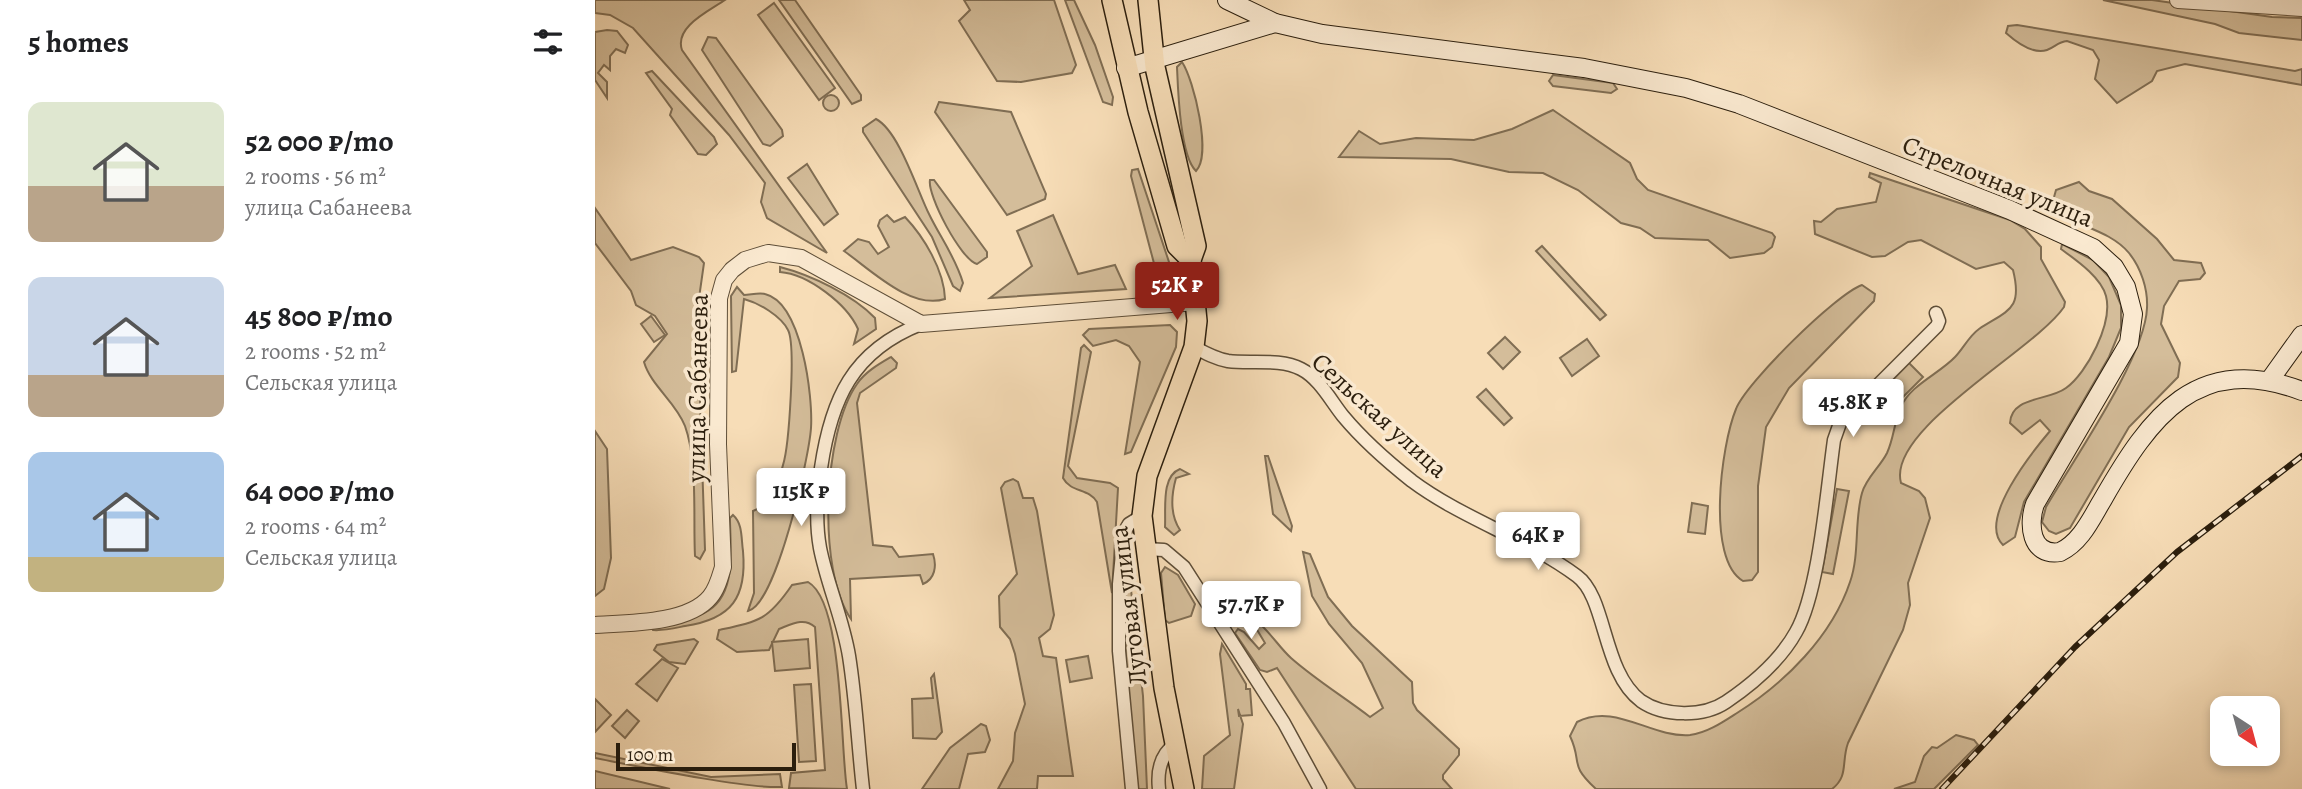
<!DOCTYPE html>
<meta charset="utf-8">
<style>
body{margin:0;font-family:Alegreya,serif;background:#f6f6f6;color:#202124;height:100vh;display:flex;flex-direction:column;font-size:26px;white-space:nowrap}
*{box-sizing:border-box;margin:0}
p{font-size:23px;color:#757577}
.icon{flex:none;width:38px;height:38px;fill:none;stroke:currentColor;stroke-width:2;stroke-linecap:round;stroke-linejoin:round}
.map{position:relative;flex:1;overflow:hidden}
.drawer{display:flex;flex-direction:column;background:#fff;width:595px}
.drawer>*{flex:none}
.needle{width:46px;rotate:144deg}
.buttons{position:absolute;left:1615px;top:696px;display:grid;gap:14px}
.buttons a{display:grid;place-items:center;width:70px;height:70px;border-radius:14px;background:#fff;box-shadow:0 4px 10px #0003;font-size:35px}
.scale{position:absolute;left:21px;bottom:18px;width:180px;box-sizing:border-box;padding-left:7px;border:4px solid #2b1e0d;border-top:0;font-size:19px;line-height:24px;white-space:nowrap;color:#2b1e0d;-webkit-text-stroke:5px #fae9d0;paint-order:stroke}
.price{position:absolute;translate:-50% -60px;padding:0 16px;border-radius:7px;background:#fff;color:#222;font-size:23px;line-height:46px;filter:drop-shadow(0 2px 4px #0008)}
.price::after{content:'';position:absolute;left:50%;top:42px;width:21px;height:16px;margin-left:-10px;background:inherit;clip-path:polygon(0 0,100% 0,50% 100%)}
.price.active{background:#8f2418;color:#fff}
ul{padding:0;list-style:none}
li{display:flex;align-items:center;gap:21px;height:175px;padding:0 28px}
li span{display:grid;place-items:center;flex:none;width:196px;height:140px;border-radius:14px;color:#555}
li>.icon{margin-inline-start:auto}
span .icon{width:84px;height:84px;fill:#fffc;stroke-width:1}
li b{font-size:30px}
h2{display:flex;justify-content:space-between;align-items:center;height:84px;padding:0 28px;font-size:30px}
main{display:flex;flex:1;min-height:0}
.map>svg:first-child{display:block}
.green{fill:#d4bd9a;stroke:#806e54;stroke-width:2}
.lines{fill:none;stroke-linecap:round;stroke-linejoin:round}
.minor-casing{stroke:#5e4e38;stroke-width:15}
.tertiary-casing{stroke:#5e4e38;stroke-width:18}
.secondary-casing{stroke:#2b1e0d;stroke-width:20}
.primary-casing{stroke:#2b1e0d;stroke-width:22}
.minor{stroke:#fae9d0;stroke-width:12}
.tertiary{stroke:#fae9d0;stroke-width:16}
.secondary{stroke:#fae9d0;stroke-width:18}
.primary{stroke:#f7ddb7;stroke-width:19}
.rail-casing{stroke:#2b1e0d;stroke-width:6}
.rail{stroke:#fae9d0;stroke-width:3.5;stroke-dasharray:10;stroke-linecap:butt}
.labels{text-anchor:middle;stroke-width:7;stroke-linejoin:round;paint-order:stroke}
.street-label{font-size:26px;fill:#2b1e0d;stroke:#fae9d0}
</style>
<main>
<section class="drawer">
<h2>5 homes<svg class="icon" aria-label="filters" viewBox="0 0 24 24"><path d="M4 7h16M4 17h16"/><circle cx="9" cy="7" r="2"/><circle cx="15" cy="17" r="2"/></svg></h2>
<ul>
<li><span style="background:linear-gradient(#dfe7d0 60%,#b9a48a 0)"><svg class="icon" aria-label="home" viewBox="0 0 24 24"><path d="M3 11l9-7 9 7M6 9v11h12V9"/></svg></span><div><b>52 000 ₽/mo</b><p>2 rooms · 56 m²</p><p>улица Сабанеева</p></div></li>
<li><span style="background:linear-gradient(#c9d6e8 70%,#b9a48a 0)"><svg class="icon" aria-label="home" viewBox="0 0 24 24"><path d="M3 11l9-7 9 7M6 9v11h12V9"/></svg></span><div><b>45 800 ₽/mo</b><p>2 rooms · 52 m²</p><p>Сельская улица</p></div></li>
<li><span style="background:linear-gradient(#a9c7e8 75%,#c2b280 0)"><svg class="icon" aria-label="home" viewBox="0 0 24 24"><path d="M3 11l9-7 9 7M6 9v11h12V9"/></svg></span><div><b>64 000 ₽/mo</b><p>2 rooms · 64 m²</p><p>Сельская улица</p></div></li>
</ul>
</section>
<div class="map">
<svg width="1707" height="789" viewBox="0 0 1707 789">
<rect width="100%" height="100%" fill="#f7ddb7"/>
<filter id="stains"><feTurbulence type="fractalNoise" baseFrequency=".00286" numOctaves="4"/><feColorMatrix values="0 0 0 0 .2 0 0 0 0 .09 0 0 0 0 .02 0 0 0 .5 -.17"/></filter>
<radialGradient id="worn" r=".72"><stop offset=".6" stop-color="#630" stop-opacity="0"/><stop offset="1" stop-color="#630" stop-opacity=".3"/></radialGradient>
<!-- green -->
<g class="green">
<path d="M0,0h130c-16,11 -51,27 -43,50l145,203 -60,-35 -6,-16 4,-19 -36,-48 -96,-107 -23,-13 -15,-2z"/>
<path d="M184,0h16l66,95v5l-9,4z"/>
<path d="M369,0h90l22,65 -4,8 -51,9 -24,-1 -38,-60 11,-11z"/>
<path d="M470,0h9l21,45 18,52 -1,8 -9,-3z"/>
<path d="M1508,0h49l120,17 30,1v22l-63,-7 -24,-9z"/>
<path d="M179,3l61,85 -16,12 -61,-85z"/>
<path d="M1422,25l278,46 7,-2v16l-117,-21 -28,7 -5,10 -35,22 -22,-24 4,-19 -6,-10 -26,-9c-9,1 -12,6 -20,9 -14,5 -32,-9 -41,-17l2,-7z"/>
<path d="M12,30l10,1 11,14 -3,8 -9,-4 -6,7v14l-6,-5 -6,8 9,9v16l-12,-18v-48z"/>
<path d="M113,37l8,1 66,92 1,6 -13,10 -7,-2 -61,-94z"/>
<path d="M587,62c12,18 30,93 14,109 -16,-15 -18,-81 -19,-104z"/>
<path d="M57,71l62,66 3,7 -11,11 -8,-1 -28,-39 2,-6 -26,-36z"/>
<path d="M958,75l60,8 4,6 -6,4 -58,-7 -4,-5z"/>
<circle cx="236" cy="103" r="8"/>
<path d="M344,102l72,10 35,82 -1,5 -38,16 -72,-103z"/>
<path d="M958,110l77,53 7,16 11,11 124,43 3,4 -3,10 -8,6 -34,5 -22,-18 -53,-2 -15,-10 -19,-5 -43,-33 -35,-17 -34,-1 -58,-13 -112,-2 20,-26 21,13 36,-6 58,2 38,-11z"/>
<path d="M281,119c23,12 41,71 53,95 11,23 27,44 34,69l-3,8 -7,-5 -21,-49 -69,-105v-4z"/>
<path d="M212,164l31,50 -14,11 -36,-47z"/>
<path d="M543,169l31,93 -3,12 -4,3 -6,-6 -25,-95 1,-6z"/>
<path d="M1275,173l140,47 15,9 16,18v12l24,43 -1,5c-29,43 -178,122 -163,176l18,8 6,7 5,20 -22,65 2,22 -7,25 -55,113c-7,19 1,33 -16,46h-236c-28,-26 -13,-25 -26,-53l7,-14c38,-20 74,16 113,13 17,-2 33,-13 47,-22 48,-30 95,-77 113,-131 10,-28 4,-61 12,-89 4,-15 18,-26 25,-40 7,-15 7,-31 14,-46 9,-22 38,-33 54,-50 8,-8 14,-21 24,-28 29,-19 44,-19 34,-59l-9,-8 -28,7 -55,-29 -13,2 -23,14 -13,1 -57,-23 -1,-13 7,1 16,-13 39,-7 5,-19 -12,-6z"/>
<path d="M335,180h4l53,72v5l-10,7c-16,-4 -50,-69 -47,-84z"/>
<path d="M1484,182l10,9 23,8 45,40 17,21 27,3 4,10 -5,6 -21,2 -15,25 -3,18 19,39 -2,14 -49,50 -59,101 -14,6 -7,-3 -7,-9 4,-15c27,-47 99,-149 101,-199 1,-19 -6,-40 -18,-55 -20,-24 -56,-27 -78,-45l5,-18z"/>
<path d="M0,208l36,52 42,-13 26,10 5,6 -7,49 8,238 -5,9 -5,-3c-2,-38 3,-94 -10,-130 -9,-24 -34,-40 -41,-64l23,-28 -12,-18 -19,-11 -5,-14 -36,-48z"/>
<path d="M292,215l7,7 11,-5c19,20 39,53 40,82 -34,11 -74,-29 -101,-48l14,-12 11,3 9,12 11,-7 -11,-21 2,-6z"/>
<path d="M458,215l25,59 37,-9 11,24 -136,9 42,-32 -15,-35z"/>
<path d="M1467,244l31,16 16,17 12,28v23l-12,29 -85,145 -9,35 -12,8c-26,-25 30,-94 47,-114l-10,-11 -18,14 -12,-11c1,-27 39,-22 56,-35 21,-15 47,-65 40,-92 -5,-19 -30,-36 -45,-47z"/>
<path d="M947,246l64,69 -6,5 -64,-69z"/>
<path d="M185,267c31,8 73,28 95,51l1,11 -22,15 4,-15c-11,-25 -50,-55 -78,-57z"/>
<path d="M1267,285l13,9 -1,7 -85,87 -23,39 -8,59v86l-6,8 -9,1c-37,-21 -22,-136 -7,-172 10,-26 100,-115 126,-124z"/>
<path d="M142,287l7,8c6,0 15,-3 21,-1 37,9 48,103 46,134 -2,30 -35,177 -63,183l6,-18 -1,-82 13,-6c6,-13 14,-26 17,-40 6,-19 13,-120 5,-135 -7,-14 -29,-27 -44,-31l-8,72 -4,1 -1,-76z"/>
<path d="M56,316l14,19 -11,7 -13,-18z"/>
<path d="M575,325l7,7 -1,15 -45,105 -6,2 15,-92 -11,-16 -13,-6 -23,6 -10,-11 6,-6z"/>
<path d="M910,337l15,15 -17,17 -15,-16z"/>
<path d="M992,339l12,17 -27,20 -12,-18z"/>
<path d="M489,345l7,7 -23,114 9,12 33,5 8,5 -6,105 -15,-91c-8,-14 -26,-9 -34,-24l18,-130z"/>
<path d="M296,357l6,6 -1,5 -36,25 -3,10 16,142 19,2 7,10 34,-3c4,12 2,25 -10,30l-3,-9 -70,4 1,40c-34,-48 -28,-187 6,-235 8,-12 22,-20 34,-27z"/>
<path d="M1314,363l14,14 -37,37 -13,-14z"/>
<path d="M891,389l26,29 -8,7 -27,-28z"/>
<path d="M0,431l12,18 4,109 -7,31 -9,7z"/>
<path d="M670,456h3l24,70 -1,5 -18,-17z"/>
<path d="M585,469l9,5 -13,4c-5,18 -6,37 4,52l-6,5 -9,-8c1,-18 -4,-51 15,-58z"/>
<path d="M418,479l5,3 5,16h10l4,13 17,104 -4,14 -11,9 4,18 13,2 17,118h-35l-1,13h-39l15,-28 2,-28 10,-29 -10,-50 -5,-15 -10,-12 -1,-31 18,-22 -16,-86 4,-6z"/>
<path d="M1242,489l12,2 -16,83 -11,-2z"/>
<path d="M1097,503l16,3 -3,28 -17,-2z"/>
<path d="M138,515c10,9 8,23 10,36 4,46 -11,68 -58,75 -10,2 -22,5 -32,4l-2,-4c17,-4 37,-6 53,-13 34,-16 26,-65 26,-95z"/>
<path d="M708,552l7,2 18,43 24,29 60,56 1,21 4,7 42,39v6l-16,20v4l9,10h-96l-79,-121 -10,4 -7,-2 -25,-37 3,-4 6,3 15,17 6,-6 -9,-15 5,-3c11,10 19,23 30,33 25,22 53,39 79,59l13,-9 -21,-45 -33,-39 -17,-28z"/>
<path d="M570,567l13,8 17,29 -4,12 -22,7 -4,-3 -4,-47z"/>
<path d="M534,572l14,124 4,93h-11c-6,-71 -14,-143 -11,-214z"/>
<path d="M213,582c36,20 32,166 39,207l-58,-1 2,-15 34,-3 -10,-143c-11,-10 -23,-3 -36,2l-10,21 -32,2 -20,-13 2,-9c41,-9 49,-10 73,-45z"/>
<path d="M99,639l4,3 -13,22 -16,-2 -15,-12 3,-5z"/>
<path d="M213,639l2,29 -35,3 -3,-29z"/>
<path d="M627,644l24,40v5h4l2,26 -13,1 -1,-7 5,15 -9,65h-32l2,-33 26,-21 -10,-81z"/>
<path d="M493,656l4,22 -22,4 -4,-22z"/>
<path d="M67,659l16,9 -21,33 -21,-17z"/>
<path d="M339,674l8,58 -6,7 -23,-1 -1,-39 21,-1 -2,-20z"/>
<path d="M216,684l5,77 -17,1 -5,-77z"/>
<path d="M0,699l16,16 -16,17z"/>
<path d="M32,710l12,11 -14,17 -13,-12z"/>
<path d="M386,724l5,2 4,14 -5,12 -17,2 -9,35h-37l28,-41z"/>
<path d="M1361,735l18,5 4,5 -44,44h-40l21,-7 9,-26 8,-9 5,1z"/>
<path d="M0,753l116,24 69,-3 2,13c-36,2 -146,-21 -187,-29z"/>
<path d="M0,771l75,18h-75z"/>
</g>
<g class="lines">
<defs>
<g id="minor">
<path d="M599,347c11,6 22,12 34,14 22,3 52,-3 73,8 18,9 30,32 42,47 20,24 45,46 69,65 51,38 114,57 165,95 30,22 25,96 64,125 23,16 63,16 85,1 28,-19 54,-41 70,-70 23,-40 31,-143 38,-192l6,-17 97,-97 2,-5 -3,-8"/>
<path d="M550,549l19,1 20,17 100,156 36,66"/>
<path d="M268,789c-5,-44 -7,-89 -14,-133 -6,-37 -22,-72 -29,-108 -5,-27 -3,-53 1,-80 10,-68 31,-117 100,-144"/>
<path d="M537,789l-13,-138v-67l5,-51 5,-9 13,-8"/>
<path d="M564,789c-2,-18 1,-34 16,-45"/>
</g>
<g id="tertiary">
<path d="M1583,0l124,8"/>
<path d="M0,625c32,-2 93,-1 115,-28 7,-8 10,-20 13,-30l-5,-123 1,-146 5,-18 8,-10 13,-10 23,-7 33,5 120,66 275,-22"/>
</g>
<g id="secondary">
<path d="M632,0l48,23 47,11 262,34 102,20 53,16 271,106 83,38 21,19 12,20 7,27 -4,29 -94,161c-7,19 -5,53 25,48 21,-10 31,-33 43,-53 47,-82 94,-148 199,-108"/>
<path d="M531,68l149,-45"/>
<path d="M1674,381l33,-46"/>
</g>
<g id="primary">
<path d="M517,0l26,112 39,134 14,14"/>
<path d="M553,0l7,67 41,179 -5,14 6,61 -3,26 -47,129 -5,40 22,172 20,101"/>
</g>
</defs>
<!-- minor casing -->
<use href="#minor" class="minor-casing"/>
<!-- tertiary casing -->
<use href="#tertiary" class="tertiary-casing"/>
<!-- secondary casing -->
<use href="#secondary" class="secondary-casing"/>
<!-- primary casing -->
<use href="#primary" class="primary-casing"/>
<!-- minor -->
<use href="#minor" class="minor"/>
<!-- tertiary -->
<use href="#tertiary" class="tertiary"/>
<!-- secondary -->
<use href="#secondary" class="secondary"/>
<!-- primary -->
<use href="#primary" class="primary"/>
<defs>
<path id="rail" d="M1347,789l133,-142 102,-95 125,-96"/>
</defs>
<!-- rail casing -->
<use href="#rail" class="rail-casing"/>
<!-- rail -->
<use href="#rail" class="rail"/>
</g>
<g class="labels">
<!-- street labels -->
<g class="street-label">
<text transform="translate(1403 181) rotate(22)" y="9">Стрелочная улица</text>
<text transform="translate(102 388) rotate(-89)" y="9">улица Сабанеева</text>
<text transform="translate(785 415) rotate(42)" y="9">Сельская улица</text>
<text transform="translate(533 606) rotate(-97)" y="9">Луговая улица</text>
</g>
</g>
<rect width="100%" height="100%" filter="url(#stains)"/>
<rect width="100%" height="100%" fill="url(#worn)"/>
</svg>
<div class="buttons">
<a><svg class="needle" viewBox="-14 -14 28 28"><path d="M0-13l5 13h-10z" fill="#e53935"/><path d="M0 13l5-13h-10z" fill="#757577"/></svg></a>
</div>
<div class="scale">100 m</div>
<b class="price active" style="left:582px;top:322px">52K ₽</b>
<b class="price" style="left:1258px;top:439px">45.8K ₽</b>
<b class="price" style="left:206px;top:528px">115K ₽</b>
<b class="price" style="left:943px;top:572px">64K ₽</b>
<b class="price" style="left:656px;top:641px">57.7K ₽</b>
</div>
</main>
